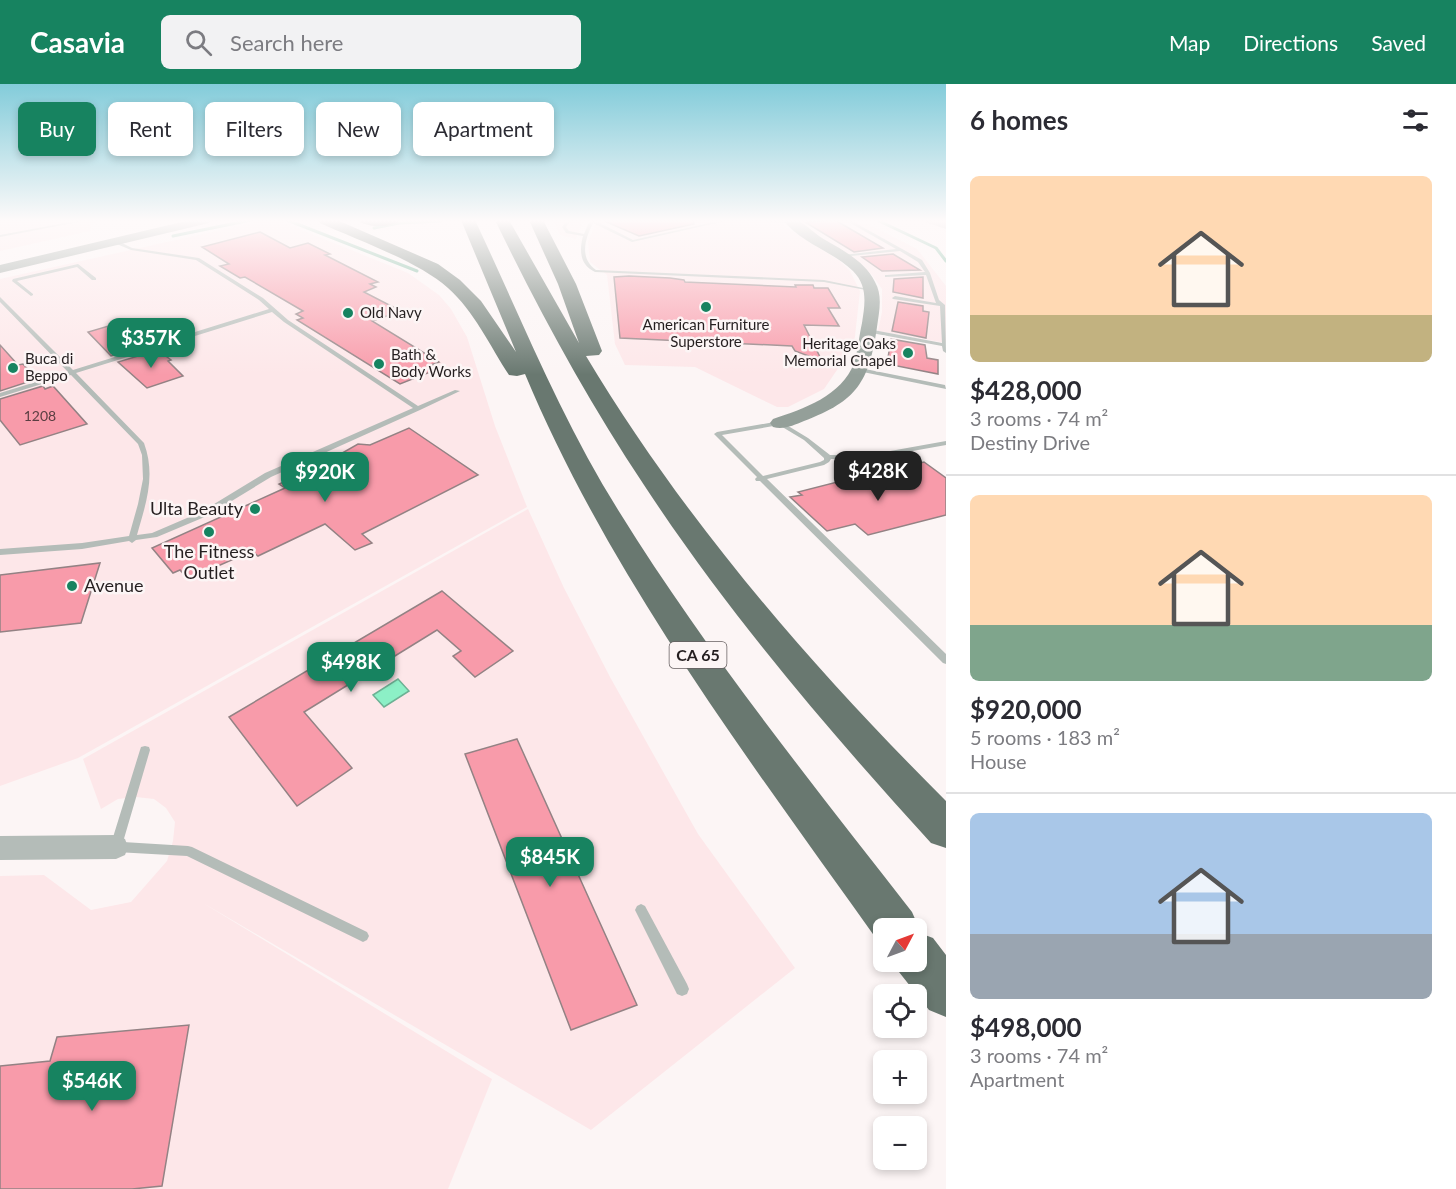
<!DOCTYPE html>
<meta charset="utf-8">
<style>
body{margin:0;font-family:Lato,sans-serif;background:#f2f2f3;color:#2b2b33;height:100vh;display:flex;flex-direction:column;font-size:22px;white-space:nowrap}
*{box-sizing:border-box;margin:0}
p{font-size:20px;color:#7c7c81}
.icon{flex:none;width:33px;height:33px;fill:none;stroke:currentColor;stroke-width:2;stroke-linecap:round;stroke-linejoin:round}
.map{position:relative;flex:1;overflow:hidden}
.drawer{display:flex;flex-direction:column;background:#fff;width:510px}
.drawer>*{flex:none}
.banner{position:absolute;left:18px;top:18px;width:570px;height:54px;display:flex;gap:12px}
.needle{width:39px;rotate:49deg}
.tools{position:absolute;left:873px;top:834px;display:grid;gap:12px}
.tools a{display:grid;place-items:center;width:54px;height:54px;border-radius:9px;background:#fff;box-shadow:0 3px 9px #0003;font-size:30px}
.price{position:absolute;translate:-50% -51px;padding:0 14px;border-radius:12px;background:#178360;color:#fff;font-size:20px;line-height:39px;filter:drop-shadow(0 2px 3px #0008)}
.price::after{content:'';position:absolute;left:50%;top:36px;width:18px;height:14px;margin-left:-9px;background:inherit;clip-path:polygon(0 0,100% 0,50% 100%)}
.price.active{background:#222;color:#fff}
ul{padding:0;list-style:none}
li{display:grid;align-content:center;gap:12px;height:318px;padding:0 24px}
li+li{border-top:2px solid #e1e1e2}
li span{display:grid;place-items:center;height:186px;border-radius:9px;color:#555}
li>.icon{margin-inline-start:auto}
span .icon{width:108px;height:108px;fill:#fffc;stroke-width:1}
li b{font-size:26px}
h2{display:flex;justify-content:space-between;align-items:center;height:72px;padding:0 24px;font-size:26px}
.tag{padding:0 21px;border-radius:9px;background:#fff;box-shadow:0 3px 9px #0003;font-size:21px;line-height:54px}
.tag.active{background:#178360;color:#fff}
header{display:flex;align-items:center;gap:36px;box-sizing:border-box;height:84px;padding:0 30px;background:#178360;color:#fff}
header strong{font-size:28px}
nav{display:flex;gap:33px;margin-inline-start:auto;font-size:21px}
.search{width:420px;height:54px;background:#f2f2f3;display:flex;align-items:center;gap:15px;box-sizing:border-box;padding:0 21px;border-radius:9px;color:#7c7c81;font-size:22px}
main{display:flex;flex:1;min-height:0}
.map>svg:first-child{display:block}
.built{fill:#fde7e9}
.water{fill:#8cf0c6;stroke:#6db194;stroke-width:1.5}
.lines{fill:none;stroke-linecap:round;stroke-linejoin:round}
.stream{stroke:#6db194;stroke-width:3}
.building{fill:#f89baa;stroke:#938284;stroke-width:1.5}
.lane{fill:#b4bcb8;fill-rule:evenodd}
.street{fill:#b4bcb8;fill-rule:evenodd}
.secondary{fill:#949f99;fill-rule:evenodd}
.highway{fill:#697870;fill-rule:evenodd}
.poi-dot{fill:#178360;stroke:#fcf5f5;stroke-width:2}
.labels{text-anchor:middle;stroke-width:5;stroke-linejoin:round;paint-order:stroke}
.far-number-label{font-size:14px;fill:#5a3e42}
.far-poi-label{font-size:15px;fill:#251f20;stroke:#fcf5f5;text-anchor:start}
.shield{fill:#fcf5f5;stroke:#665f60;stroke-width:1.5}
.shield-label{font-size:16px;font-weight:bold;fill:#251f20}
.poi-label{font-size:18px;fill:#251f20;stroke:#fcf5f5;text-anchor:end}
</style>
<header>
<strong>Casavia</strong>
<div class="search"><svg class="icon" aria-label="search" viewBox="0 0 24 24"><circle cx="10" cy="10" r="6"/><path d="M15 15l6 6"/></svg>Search here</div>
<nav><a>Map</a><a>Directions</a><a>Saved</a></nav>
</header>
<main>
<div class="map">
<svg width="946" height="1105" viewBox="0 0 946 1105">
<rect width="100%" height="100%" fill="#fcf5f5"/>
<!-- built -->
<g class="built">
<path d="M0,136h107l-15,3 -2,8 -90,20z"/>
<path d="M266,136h11l131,53 31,22 12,14 16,28 28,89 32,81 -449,251 -78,28v-507z"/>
<path d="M553,136h31l-8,19 -16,-4z"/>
<path d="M597,136h181l6,6 56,35 10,10 10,20 -6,54 -30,44 -36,18h-11l-82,-40 -70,-2 -10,-21 -8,-69 -17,-13 -2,-20z"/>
<path d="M796,136h57l7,4h8l49,25 29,37v57l-68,-12 4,-19v-23l-10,-14 -12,-12 -52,-32z"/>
<path d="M528,425l36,79 46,89 88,157 97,134 -204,162 -388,-227 289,176 -44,110h-448v-313l44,-1 47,35 40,-8 36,-41 6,-20 2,-19 -9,-14 -12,-9 -18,-2 -18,2 -17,10 -18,-50z"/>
</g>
<!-- water -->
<path class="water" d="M398,595l11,12 -25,16 -11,-12z"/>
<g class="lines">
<!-- stream -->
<g class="stream">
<path d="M287,136l130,51"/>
<path d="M877,136l59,28 10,13"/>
<path d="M374,144l25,-5 42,-2"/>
<path d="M173,152l78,-16"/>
</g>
</g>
<!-- building -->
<g class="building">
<path d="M602,136h91l1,4 -55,12z"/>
<path d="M835,136l48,28 -29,4 -49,-30z"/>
<path d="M260,148l30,16 18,-5 22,11 -5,1 53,27 -8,2 6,3 -12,5 37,19 -29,10 67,41 -8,3 7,4 -38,15 -103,-64 6,-2 -7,-4 7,-3 -58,-34 -5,1 -20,-12 9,-2 -27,-17z"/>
<path d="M893,170l27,16 -38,1 -20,-14z"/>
<path d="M629,192l41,2 14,2 1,2 111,5 -1,-2h18l1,3h14l12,20h-12l11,18 -35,-1 18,36 -27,-10 -3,-5 -172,-8 -6,-61z"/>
<path d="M923,193v21l-30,-6 1,-13z"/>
<path d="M898,218l25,4v5l6,1 -3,26 -34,-7z"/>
<path d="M122,238l29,21 -40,13 -23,-24z"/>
<path d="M891,255l34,6 2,13 11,2v14l-51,-10z"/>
<path d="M0,261l18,20 5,-1 14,15 -37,12z"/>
<path d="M158,266l13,10 -3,1 15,15 -36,12 -29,-26z"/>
<path d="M43,302l2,3 8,-3 34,38 -67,21 -20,-25v-21z"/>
<path d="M409,344l69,47 -116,59 10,9 -17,7 -30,-26 -67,32 -6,-5 -64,28 -8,-9 -7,3 -21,-25 133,-60 -6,-4 44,-20 35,-20 12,1z"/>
<path d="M924,378l22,16v37l-78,20 -13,-11 -28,7 -37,-34 12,-2 -4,-3 47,-12 2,2 21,-2 5,4 45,-10 -11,-8z"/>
<path d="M100,479l-19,60 -81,9v-57z"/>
<path d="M442,507l71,60 -38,26 -22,-21 8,-5 -24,-21 -133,82 48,56 -55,38 -68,-89z"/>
<path d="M517,655l120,266 -66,25 -106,-276z"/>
<path d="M189,941l-27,161 -30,3h-132v-123l50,-5 7,-24z"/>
</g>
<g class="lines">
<!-- lane -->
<g class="lane">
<path d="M81,136h8l-89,17v-2z"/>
<path d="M567,136h4l-5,7 3,4 15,3 6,-14h4l39,20 90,-20h7l-98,22 -39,-19c-8,16 -14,35 3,47l228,10 49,10 -2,1 -47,-9 -229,-10c-15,-7 -16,-21 -12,-36l-17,-3 -4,-6z"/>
<path d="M731,136h35l26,2 -2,1z"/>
<path d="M845,136h5l72,40 8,13 9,27 6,5 1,48 -3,-2 -1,-5 -76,-14v-2l2,-1 74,14 -2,-37 -47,-7 -1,-1 3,-2 41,7 -10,-28 -41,2v-2h2l38,-3 -7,-10 -18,-11 -59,6 2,-2 53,-6z"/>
<path d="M112,156h4l16,8 67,10 64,40 25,22 130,86 37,-16 5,1 -40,19 -149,67 -64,39 -50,21 -21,3 -4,3 -3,-2 -47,8 -82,6v-6l82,-6 47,-7 9,-32 5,-25 -1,-24 -4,-11 -67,-69 -71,22v-4l68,-21 -68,-70v-5l73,73 196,-61 -10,-9 -63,-40 -65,-10 -19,-8zM272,228l12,10 129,86 -148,65 -64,39 -49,21 -15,2c9,-32 19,-59 7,-92l-68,-70z"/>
<path d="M78,180l18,14v2h-4l-15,-13 -60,14 16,13v1l-2,1 -19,-15 1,-2z"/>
<path d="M860,284l85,17 1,4 -88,-18 -1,-1z"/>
<path d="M780,337l28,17 22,17h38l78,-14v4l-78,14h-37l-2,3 -5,3 -57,14 179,175v10l-3,-1 -183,-182h-4l-1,-2 2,-2 -43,-43 3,-2zM779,341l25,15 20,18v2l-4,2 -57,14 -41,-41z"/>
<path d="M145,662l4,1 1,3 -27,92 65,4 4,1 175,85 2,4 -2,4 -4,2 -4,-2 -172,-84 -71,-4 -4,-1 -2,-4 30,-97 1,-3z"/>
<path d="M641,820l4,2 42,78 2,5 -2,5 -5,2 -5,-2 -42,-84 2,-4z"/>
</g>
<!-- street -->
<g class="street">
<path d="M924,136l22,3v6l-21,-7z"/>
<path d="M116,751l9,4 3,8 -3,8 -9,4 -116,1v-24z"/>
</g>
<!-- secondary -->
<g class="secondary">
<path d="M190,136h21l-2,3 -209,50v-8z"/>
<path d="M783,136c4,0 10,-1 14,0 9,4 20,16 30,21 18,10 39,22 48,41 8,14 4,30 2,45 -8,55 -20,74 -73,94 -10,4 -20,9 -31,6l-3,-4 3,-4c30,-10 69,-23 81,-56 4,-13 5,-27 8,-40 3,-19 6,-37 -9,-52 -21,-20 -52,-28 -70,-51z"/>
</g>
<!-- highway -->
<g class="highway">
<path d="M318,136h19l101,44 22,16 21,21 35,51 -55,-132h14c46,98 87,201 145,293 87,140 191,269 292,399l7,16 -2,4 16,6 13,17v62l-17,-7 -30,-38 -4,-10h21v-34h-32v18l-4,-2c-127,-179 -270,-366 -355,-570l-8,2 -8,-1c-19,-29 -35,-64 -61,-87 -30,-27 -91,-48 -128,-65z"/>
<path d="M358,136h42c-7,8 -35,8 -42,0z"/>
<path d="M495,136h14l70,123 -21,-59 -29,-64h14l33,64 26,67 -3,4 -13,1c99,165 224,309 360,445v47l-15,-5c-103,-113 -203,-230 -287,-358 -56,-84 -105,-174 -149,-265z"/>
</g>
</g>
<!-- sky -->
<linearGradient id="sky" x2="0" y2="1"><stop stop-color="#83ccda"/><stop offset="0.47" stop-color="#fefafa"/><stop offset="1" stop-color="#fefafa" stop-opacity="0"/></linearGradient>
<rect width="946" height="291" fill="url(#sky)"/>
<!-- markers -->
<g class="poi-dot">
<circle cx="706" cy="223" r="6"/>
<circle cx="348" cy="229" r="6"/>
<circle cx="908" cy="269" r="6"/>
<circle cx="379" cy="280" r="6"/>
<circle cx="13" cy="284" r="6"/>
<circle cx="255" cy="425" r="6"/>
<circle cx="209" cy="448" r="6"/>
<circle cx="72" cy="502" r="6"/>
</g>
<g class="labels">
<!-- far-number labels -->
<g class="far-number-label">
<text x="40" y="337">1208</text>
</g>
<!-- far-poi labels -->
<g class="far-poi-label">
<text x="360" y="234">Old Navy</text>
<text x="706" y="246" text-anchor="middle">American Furniture<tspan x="706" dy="17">Superstore</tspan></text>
<text x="896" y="265" text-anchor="end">Heritage Oaks<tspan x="896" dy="17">Memorial Chapel</tspan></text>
<text x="391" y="276">Bath &amp;<tspan x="391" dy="17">Body Works</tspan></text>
<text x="25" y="280">Buca di<tspan x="25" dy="17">Beppo</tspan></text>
</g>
<!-- shield labels -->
<rect class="shield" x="669.5" y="558" width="57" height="26" rx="4.5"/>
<g class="shield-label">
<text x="698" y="577">CA 65</text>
</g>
<!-- poi labels -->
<g class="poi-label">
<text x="243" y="431">Ulta Beauty</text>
<text x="209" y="474" text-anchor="middle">The Fitness<tspan x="209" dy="21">Outlet</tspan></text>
<text x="84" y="508" text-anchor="start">Avenue</text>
</g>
</g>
</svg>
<div class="tools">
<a><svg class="needle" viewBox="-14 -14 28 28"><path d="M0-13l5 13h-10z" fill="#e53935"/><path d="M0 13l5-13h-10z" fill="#7c7c81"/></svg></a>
<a><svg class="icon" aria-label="locate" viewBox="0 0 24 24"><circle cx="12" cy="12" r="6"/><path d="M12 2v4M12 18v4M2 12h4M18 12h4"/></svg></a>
<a>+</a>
<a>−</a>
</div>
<b class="price" style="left:151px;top:285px">$357K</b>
<b class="price active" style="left:878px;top:418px">$428K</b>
<b class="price" style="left:325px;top:419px">$920K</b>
<b class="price" style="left:351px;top:609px">$498K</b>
<b class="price" style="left:550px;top:804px">$845K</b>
<b class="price" style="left:92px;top:1028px">$546K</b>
<div class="banner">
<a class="tag active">Buy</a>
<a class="tag">Rent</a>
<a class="tag">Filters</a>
<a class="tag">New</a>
<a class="tag">Apartment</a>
</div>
</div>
<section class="drawer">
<h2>6 homes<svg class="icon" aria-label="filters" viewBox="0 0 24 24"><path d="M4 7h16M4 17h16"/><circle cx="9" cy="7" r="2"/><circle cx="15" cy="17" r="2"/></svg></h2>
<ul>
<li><span style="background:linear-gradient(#ffd9b3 75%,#c2b280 0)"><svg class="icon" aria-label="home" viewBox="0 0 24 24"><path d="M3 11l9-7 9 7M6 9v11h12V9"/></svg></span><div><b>$428,000</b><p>3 rooms · 74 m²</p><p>Destiny Drive</p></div></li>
<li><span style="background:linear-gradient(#ffd9b3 70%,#7fa58c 0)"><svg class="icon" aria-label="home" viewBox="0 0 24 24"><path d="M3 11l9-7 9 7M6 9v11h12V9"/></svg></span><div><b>$920,000</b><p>5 rooms · 183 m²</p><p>House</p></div></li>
<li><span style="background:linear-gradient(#a9c7e8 65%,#9aa5b1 0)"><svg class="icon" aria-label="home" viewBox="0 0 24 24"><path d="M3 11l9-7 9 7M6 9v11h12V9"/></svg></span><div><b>$498,000</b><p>3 rooms · 74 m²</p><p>Apartment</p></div></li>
</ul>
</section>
</main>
